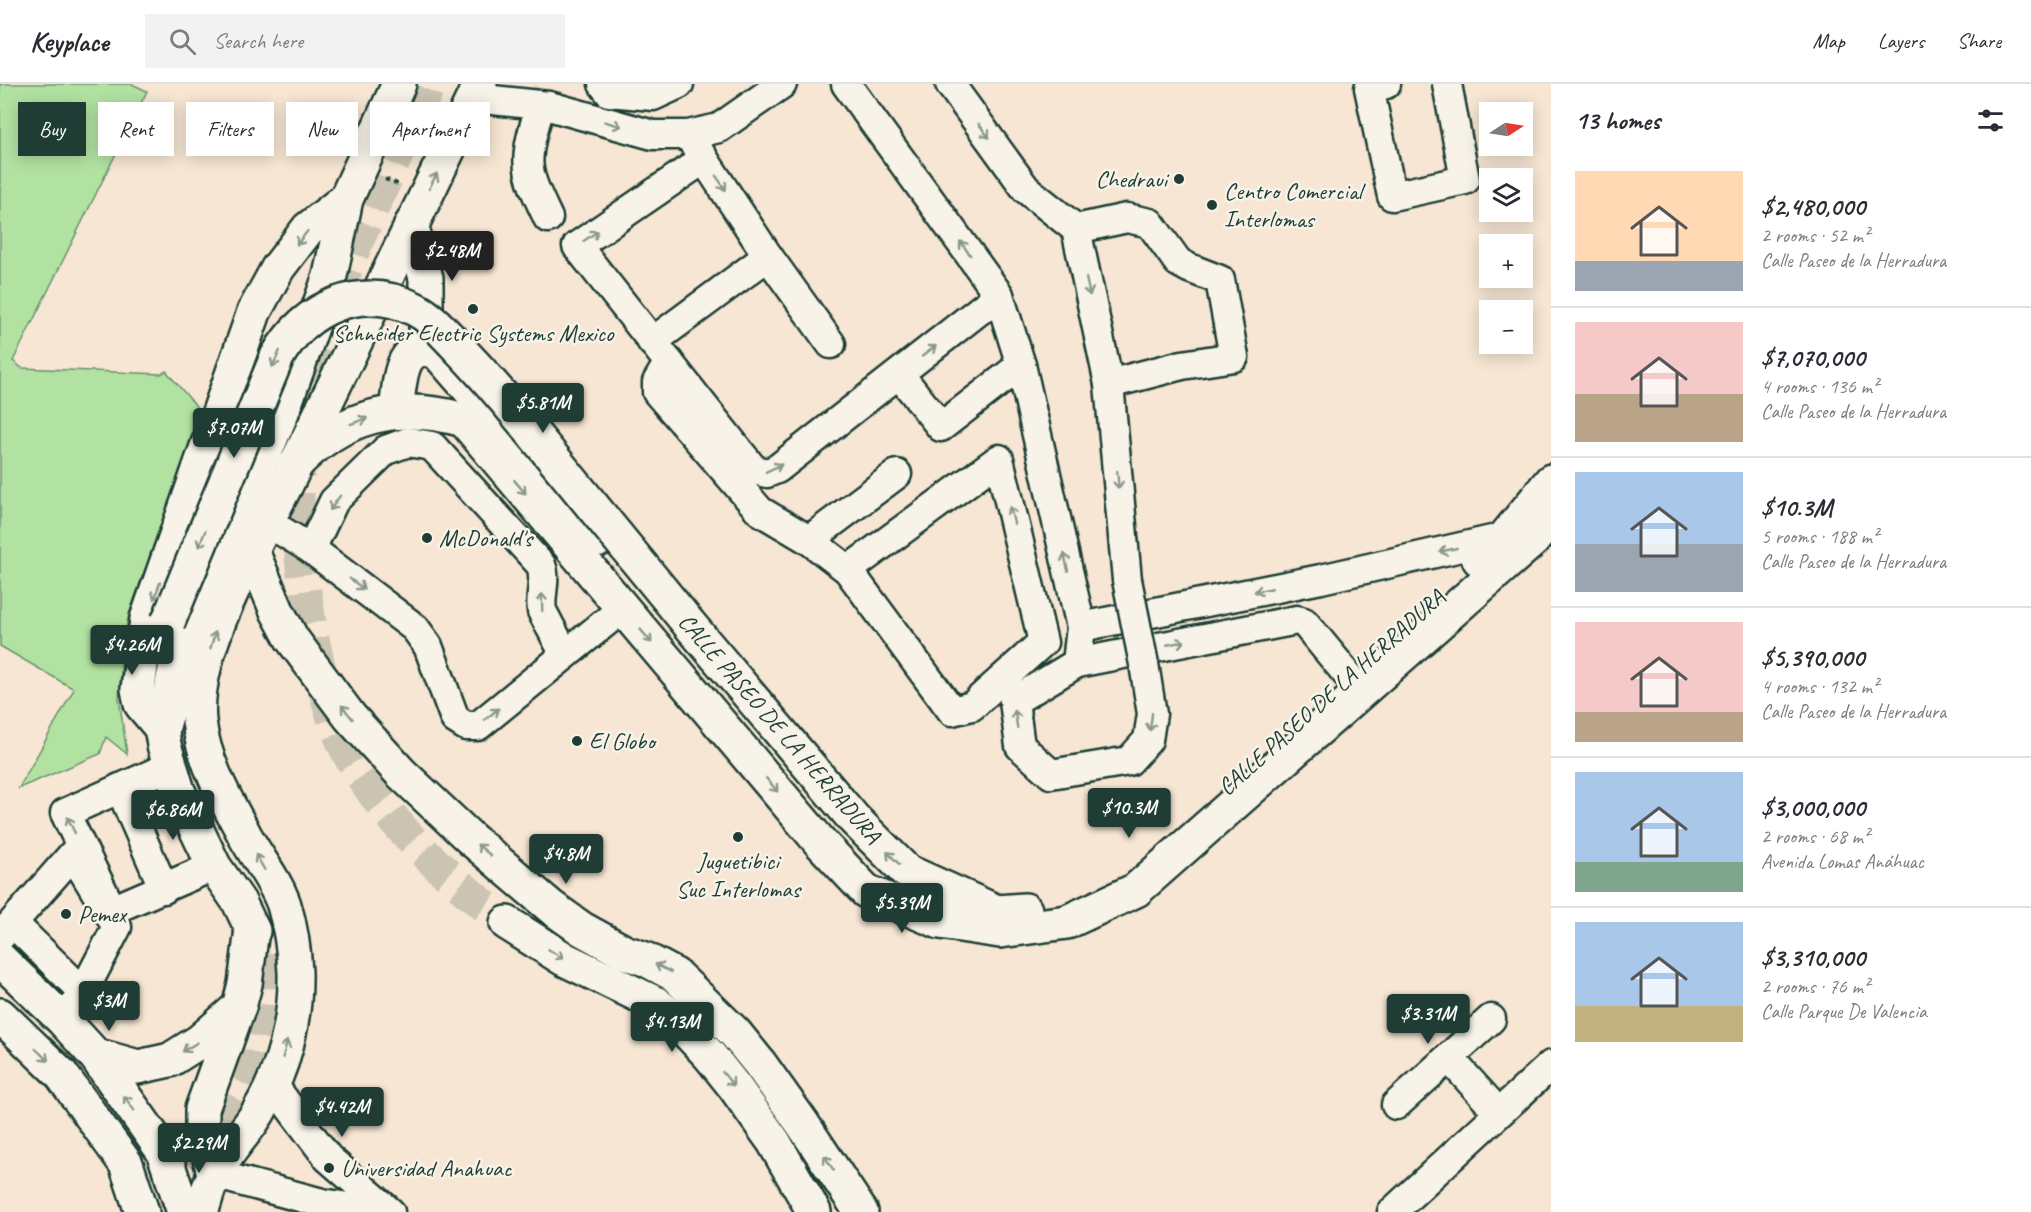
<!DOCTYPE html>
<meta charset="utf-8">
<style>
body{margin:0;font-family:Caveat,sans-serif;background:#f2f2f3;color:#2b2b33;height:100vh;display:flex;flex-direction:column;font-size:22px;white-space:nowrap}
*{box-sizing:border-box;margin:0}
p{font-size:20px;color:#7c7c81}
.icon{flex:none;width:33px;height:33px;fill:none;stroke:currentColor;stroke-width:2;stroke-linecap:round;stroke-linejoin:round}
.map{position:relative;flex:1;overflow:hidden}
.panel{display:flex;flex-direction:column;background:#fff;width:480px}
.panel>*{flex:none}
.top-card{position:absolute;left:18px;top:18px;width:570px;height:54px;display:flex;gap:12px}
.needle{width:39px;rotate:78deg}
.controls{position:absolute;left:1479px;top:18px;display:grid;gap:12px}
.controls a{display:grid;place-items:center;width:54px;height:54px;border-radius:0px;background:#fff;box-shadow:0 3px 15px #0003;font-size:30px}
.price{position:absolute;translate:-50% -51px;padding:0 14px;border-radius:6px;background:#1f3d34;color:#fff;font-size:20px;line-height:39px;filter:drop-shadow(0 2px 3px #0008)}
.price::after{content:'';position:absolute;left:50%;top:36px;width:18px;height:14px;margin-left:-9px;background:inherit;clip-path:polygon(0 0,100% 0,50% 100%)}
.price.current{background:#222;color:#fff}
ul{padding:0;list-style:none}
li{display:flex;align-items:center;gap:18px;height:150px;padding:0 24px}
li+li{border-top:2px solid #e1e1e2}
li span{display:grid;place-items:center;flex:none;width:168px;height:120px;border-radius:0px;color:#555}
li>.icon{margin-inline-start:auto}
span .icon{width:72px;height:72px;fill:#fffc;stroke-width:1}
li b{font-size:26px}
h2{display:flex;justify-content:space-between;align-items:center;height:72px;padding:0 24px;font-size:26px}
.tag{padding:0 21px;border-radius:0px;background:#fff;box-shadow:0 3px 15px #0003;font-size:21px;line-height:54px}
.tag.current{background:#1f3d34;color:#fff}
header{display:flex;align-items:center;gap:36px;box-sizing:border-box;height:84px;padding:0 30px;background:#fff;border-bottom:2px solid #e1e1e2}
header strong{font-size:28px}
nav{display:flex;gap:33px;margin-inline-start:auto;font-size:21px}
.search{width:420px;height:54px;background:#f2f2f3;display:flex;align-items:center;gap:15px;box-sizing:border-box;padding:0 21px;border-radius:0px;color:#7c7c81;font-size:22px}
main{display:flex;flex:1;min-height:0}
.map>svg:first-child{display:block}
.green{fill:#b1e2a2;stroke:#68906b;stroke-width:1.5}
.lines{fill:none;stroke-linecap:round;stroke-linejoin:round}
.minor-tunnel{stroke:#cbc4b3;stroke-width:28;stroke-dasharray:28 14;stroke-linecap:butt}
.major-tunnel{stroke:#cbc4b3;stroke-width:33;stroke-dasharray:33 16;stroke-linecap:butt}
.minor-casing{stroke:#1f3d34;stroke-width:33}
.major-casing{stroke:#1f3d34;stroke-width:38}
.path{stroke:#1f3d34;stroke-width:4;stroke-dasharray:4.5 4.5;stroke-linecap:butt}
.minor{stroke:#f7f3e8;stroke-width:28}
.major{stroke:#f7f3e8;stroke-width:33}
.minor-bridge-casing{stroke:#1f3d34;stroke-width:33;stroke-linecap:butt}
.major-bridge-casing{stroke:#1f3d34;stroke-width:38;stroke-linecap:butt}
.minor-bridge{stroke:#f7f3e8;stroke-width:28}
.major-bridge{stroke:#f7f3e8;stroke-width:33}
.oneway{stroke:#8b988e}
.poi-dot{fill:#1f3d34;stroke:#f7f3e8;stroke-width:2}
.labels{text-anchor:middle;stroke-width:5;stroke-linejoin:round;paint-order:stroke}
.poi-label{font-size:24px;fill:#1f3d34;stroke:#f7f3e8;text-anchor:start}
.street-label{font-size:24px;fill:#1f3d34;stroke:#f7f3e8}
</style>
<header>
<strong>Keyplace</strong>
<div class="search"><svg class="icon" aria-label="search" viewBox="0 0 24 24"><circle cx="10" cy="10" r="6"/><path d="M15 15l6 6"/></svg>Search here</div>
<nav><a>Map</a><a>Layers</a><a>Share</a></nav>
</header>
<main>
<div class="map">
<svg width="1551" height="1128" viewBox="0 0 1551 1128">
<rect width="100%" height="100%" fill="#f6e6d3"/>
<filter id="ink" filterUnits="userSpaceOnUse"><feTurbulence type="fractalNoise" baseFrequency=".0167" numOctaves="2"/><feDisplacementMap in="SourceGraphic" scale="12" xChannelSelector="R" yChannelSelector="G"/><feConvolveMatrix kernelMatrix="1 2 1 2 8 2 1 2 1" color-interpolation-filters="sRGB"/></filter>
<g filter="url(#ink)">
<!-- green -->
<path class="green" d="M0,0h132l15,7 -134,270 9,7 139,6 5,-3 42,49 -41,88 -38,106 -6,28 -4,56 8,56 -21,-17 -6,17 -81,34 55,-99 -74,-43z"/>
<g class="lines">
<!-- minor-tunnel -->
<path class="minor-tunnel" d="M537,33l13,-33"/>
<!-- major-tunnel -->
<g class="major-tunnel">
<path d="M335,215l21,-55 74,-160"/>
<path d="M319,264c-31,97 -24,206 -3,305 8,37 18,78 38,111 40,66 92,113 153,159"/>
<path d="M173,1128c11,-43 36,-77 60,-114 31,-49 41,-113 20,-167"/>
</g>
<defs>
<g id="minor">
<path d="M603,0l6,8 44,4 26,-12"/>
<path d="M846,0l153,211 22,70 60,262 -4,36 -63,38 6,45 31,28 78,-13 19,-21 4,-26 -8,-50"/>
<path d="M950,0l76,105 50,40 33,155 18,196"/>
<path d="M1386,0l-17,4 23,108 73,-16 -18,-96"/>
<path d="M474,14l75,8 104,29h35l31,-7 63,-44"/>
<path d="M537,33c-15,49 -10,56 11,101"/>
<path d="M694,60l74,112 63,88"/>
<path d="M704,75l-127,87 177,224 13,3 10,-4 222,-174"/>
<path d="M1076,145l51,-11 23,5 28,39 11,6 31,12 14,77 -52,8 -73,19"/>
<path d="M652,258l116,-86"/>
<path d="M669,278l-12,20v10l103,119 49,29 39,30 104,141 20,-5 71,-64 -44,-183 -151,111"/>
<path d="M899,290l42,53 80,-62"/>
<path d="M267,438l44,27 104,79 13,18 27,73 11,7h12l145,-118"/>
<path d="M809,456l88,-66"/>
<path d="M311,465l23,-48 52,-51 22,-8 24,4 109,119c6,15 -2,31 1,46l23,44"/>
<path d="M1081,543l240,-48 184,-42"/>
<path d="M1077,579l220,-43 7,2 43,52"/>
<path d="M170,682l-105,47 47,97 102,-44"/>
<path d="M120,704l44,101"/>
<path d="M13,839l70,69"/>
<path d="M0,853l73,-83 44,73 -34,65 -20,28"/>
<path d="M1449,974l49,54"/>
<path d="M273,1001l55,73 62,54"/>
<path d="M1396,1021l95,-86"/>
<path d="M214,1090l108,29 59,9"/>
<path d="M1392,1128l159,-147"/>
</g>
<g id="major">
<path d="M411,141l15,53v62"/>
<path d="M396,328c4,-27 2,-74 41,-60l163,187"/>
<path d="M294,382c48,-51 103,-65 170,-46l356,422 46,49 74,31 60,9 67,-9 69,-32 397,-350 18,-22"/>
<path d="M252,467l25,60 15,28 58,78 51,56 69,65 81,69 31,22 42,23 21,7 30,16 18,17 42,41 25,31 42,59 59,89"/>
<path d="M1479,475l26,-22 46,-56"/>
<path d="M689,540l165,195 52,52 91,41 28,-2"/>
<path d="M158,624l6,37 14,46 36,75 25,36 14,29"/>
<path d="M162,645c8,-21 9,-46 15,-68l105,-249 48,-136 16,-77 53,-115"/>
<path d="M162,645l-21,-25 -3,-15 9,-70 107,-307 24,-44 30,-39 38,-30"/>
<path d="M507,839l57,36 91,44 19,15 36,38 24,30 40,56 40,70"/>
<path d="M0,875l63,61 32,35 68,96 21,61"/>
<path d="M0,931l61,59 65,90 16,48"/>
<path d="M95,971l43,12 32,-7 30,-19 39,-34 6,-23 7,-55"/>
<path d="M214,1090l-12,-48v-17l35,-97"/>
<path d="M201,1128c5,-12 7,-27 14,-38 12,-23 31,-41 44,-63 25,-42 37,-91 36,-139 -1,-21 -5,-47 -11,-67 -9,-27 -30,-50 -42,-75 -18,-33 -39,-71 -43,-109 -7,-70 55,-174 87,-236l194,-401"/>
</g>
</defs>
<!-- minor casing -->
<use href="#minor" class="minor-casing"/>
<!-- major casing -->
<use href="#major" class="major-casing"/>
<!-- path -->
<path class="path" d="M385,95l15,6"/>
<!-- minor -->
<use href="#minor" class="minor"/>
<!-- major -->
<use href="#major" class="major"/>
<defs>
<path id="minor-bridge" d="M1127,496l17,84"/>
<path id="major-bridge" d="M168,538l109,-265c29,-51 84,-74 138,-48 16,8 26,21 38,33 24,25 47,51 69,78 56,68 111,136 167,204"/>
</defs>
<!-- minor-bridge casing -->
<use href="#minor-bridge" class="minor-bridge-casing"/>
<!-- major-bridge casing -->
<use href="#major-bridge" class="major-bridge-casing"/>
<!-- minor-bridge -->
<use href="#minor-bridge" class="minor-bridge"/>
<!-- major-bridge -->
<use href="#major-bridge" class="major-bridge"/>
</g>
<!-- one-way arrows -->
<defs><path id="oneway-shaft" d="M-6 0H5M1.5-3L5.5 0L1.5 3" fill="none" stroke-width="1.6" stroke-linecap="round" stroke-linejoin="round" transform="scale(1.5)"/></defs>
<g class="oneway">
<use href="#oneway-shaft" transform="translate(613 40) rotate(16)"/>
<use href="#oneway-shaft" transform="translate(984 47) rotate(54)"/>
<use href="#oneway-shaft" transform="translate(433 97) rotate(-64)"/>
<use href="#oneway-shaft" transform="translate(721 99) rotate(55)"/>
<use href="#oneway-shaft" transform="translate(591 152) rotate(-34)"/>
<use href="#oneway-shaft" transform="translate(302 154) rotate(128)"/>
<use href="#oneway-shaft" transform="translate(965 164) rotate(-126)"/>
<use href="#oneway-shaft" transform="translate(1088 203) rotate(78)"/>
<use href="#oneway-shaft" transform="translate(929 267) rotate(-38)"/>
<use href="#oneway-shaft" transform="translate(276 275) rotate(115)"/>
<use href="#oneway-shaft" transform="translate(359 337) rotate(-20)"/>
<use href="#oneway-shaft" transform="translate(774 384) rotate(-26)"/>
<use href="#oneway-shaft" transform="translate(1118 396) rotate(85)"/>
<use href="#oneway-shaft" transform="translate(520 403) rotate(50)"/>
<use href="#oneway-shaft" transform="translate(335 419) rotate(125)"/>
<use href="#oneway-shaft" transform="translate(1012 431) rotate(-104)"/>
<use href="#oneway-shaft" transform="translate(202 455) rotate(112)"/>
<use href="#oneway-shaft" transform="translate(1448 466) rotate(167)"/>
<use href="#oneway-shaft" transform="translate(1066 478) rotate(-103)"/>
<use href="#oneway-shaft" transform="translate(357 500) rotate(37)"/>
<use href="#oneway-shaft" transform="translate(1263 506) rotate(169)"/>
<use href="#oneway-shaft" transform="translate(157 507) rotate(110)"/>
<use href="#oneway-shaft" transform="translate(542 518) rotate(-92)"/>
<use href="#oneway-shaft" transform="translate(646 552) rotate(50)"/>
<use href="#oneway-shaft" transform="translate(213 556) rotate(-72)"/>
<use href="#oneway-shaft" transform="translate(1176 559) rotate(-11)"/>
<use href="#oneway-shaft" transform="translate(347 628) rotate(-129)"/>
<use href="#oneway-shaft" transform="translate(492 630) rotate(-39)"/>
<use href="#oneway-shaft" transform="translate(1016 635) rotate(-98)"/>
<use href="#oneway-shaft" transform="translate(1151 638) rotate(97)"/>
<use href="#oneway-shaft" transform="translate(772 701) rotate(50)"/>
<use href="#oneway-shaft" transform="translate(71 741) rotate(-116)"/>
<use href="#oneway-shaft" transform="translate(484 766) rotate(-140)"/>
<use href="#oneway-shaft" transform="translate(893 774) rotate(-135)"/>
<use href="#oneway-shaft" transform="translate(260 778) rotate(-120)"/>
<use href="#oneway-shaft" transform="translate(556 870) rotate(32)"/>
<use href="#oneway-shaft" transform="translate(663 884) rotate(-153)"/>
<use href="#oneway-shaft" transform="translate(190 963) rotate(148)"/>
<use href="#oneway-shaft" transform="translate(285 965) rotate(-75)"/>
<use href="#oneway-shaft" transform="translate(42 971) rotate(44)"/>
<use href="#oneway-shaft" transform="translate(728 995) rotate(51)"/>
<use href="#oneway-shaft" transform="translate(129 1019) rotate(-125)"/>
<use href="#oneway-shaft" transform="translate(829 1079) rotate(-123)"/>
</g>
</g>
<!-- markers -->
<g class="poi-dot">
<circle cx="1179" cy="95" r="6"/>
<circle cx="1212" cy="121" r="6"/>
<circle cx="473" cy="225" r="6"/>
<circle cx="427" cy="454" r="6"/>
<circle cx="577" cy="657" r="6"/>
<circle cx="738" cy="753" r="6"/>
<circle cx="66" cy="830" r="6"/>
<circle cx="329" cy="1084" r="6"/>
</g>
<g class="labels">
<!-- poi labels -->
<g class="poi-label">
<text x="1167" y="103" text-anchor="end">Chedraui</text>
<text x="1224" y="115">Centro Comercial<tspan x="1224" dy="28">Interlomas</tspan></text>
<text x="473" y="257" text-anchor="middle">Schneider Electric Systems Mexico</text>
<text x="439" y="462">McDonald's</text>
<text x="589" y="665">El Globo</text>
<text x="738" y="785" text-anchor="middle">Juguetibici<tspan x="738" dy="28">Suc Interlomas</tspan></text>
<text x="78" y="838">Pemex</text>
<text x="341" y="1092">Universidad Anahuac</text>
</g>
<!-- street labels -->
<g class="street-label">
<text transform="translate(1331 608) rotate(-42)" y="8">CALLE PASEO DE LA HERRADURA</text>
<text transform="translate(780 644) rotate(49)" y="8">CALLE PASEO DE LA HERRADURA</text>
</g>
</g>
</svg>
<div class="controls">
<a><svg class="needle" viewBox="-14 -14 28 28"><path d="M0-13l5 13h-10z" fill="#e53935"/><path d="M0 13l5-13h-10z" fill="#7c7c81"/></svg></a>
<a><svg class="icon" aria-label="layers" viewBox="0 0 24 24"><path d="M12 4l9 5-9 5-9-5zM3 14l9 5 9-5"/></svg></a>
<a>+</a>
<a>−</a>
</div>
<b class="price current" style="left:452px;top:198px">$2.48M</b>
<b class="price" style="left:543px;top:350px">$5.81M</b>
<b class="price" style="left:234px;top:375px">$7.07M</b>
<b class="price" style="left:132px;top:592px">$4.26M</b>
<b class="price" style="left:1129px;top:755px">$10.3M</b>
<b class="price" style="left:173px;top:757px">$6.86M</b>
<b class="price" style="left:566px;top:801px">$4.8M</b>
<b class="price" style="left:902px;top:850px">$5.39M</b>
<b class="price" style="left:109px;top:948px">$3M</b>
<b class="price" style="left:1428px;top:961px">$3.31M</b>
<b class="price" style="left:672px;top:969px">$4.13M</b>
<b class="price" style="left:342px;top:1054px">$4.42M</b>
<b class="price" style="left:199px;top:1090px">$2.29M</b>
<div class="top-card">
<a class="tag current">Buy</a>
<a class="tag">Rent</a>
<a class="tag">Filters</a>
<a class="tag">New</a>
<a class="tag">Apartment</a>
</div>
</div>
<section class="panel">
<h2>13 homes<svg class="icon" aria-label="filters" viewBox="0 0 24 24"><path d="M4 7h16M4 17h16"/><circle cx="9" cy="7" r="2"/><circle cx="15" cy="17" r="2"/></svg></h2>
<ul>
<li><span style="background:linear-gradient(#ffd9b3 75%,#9aa5b1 0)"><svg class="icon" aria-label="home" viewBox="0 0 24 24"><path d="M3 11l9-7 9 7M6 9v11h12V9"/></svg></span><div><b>$2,480,000</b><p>2 rooms · 52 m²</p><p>Calle Paseo de la Herradura</p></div></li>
<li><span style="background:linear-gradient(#f6c9c9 60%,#b9a48a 0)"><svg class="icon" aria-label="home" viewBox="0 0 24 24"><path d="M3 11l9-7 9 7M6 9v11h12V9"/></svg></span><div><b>$7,070,000</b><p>4 rooms · 136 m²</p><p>Calle Paseo de la Herradura</p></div></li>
<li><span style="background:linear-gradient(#a9c7e8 60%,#9aa5b1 0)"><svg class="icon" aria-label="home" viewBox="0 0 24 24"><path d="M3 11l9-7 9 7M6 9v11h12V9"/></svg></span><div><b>$10.3M</b><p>5 rooms · 188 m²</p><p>Calle Paseo de la Herradura</p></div></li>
<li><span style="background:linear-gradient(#f6c9c9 75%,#b9a48a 0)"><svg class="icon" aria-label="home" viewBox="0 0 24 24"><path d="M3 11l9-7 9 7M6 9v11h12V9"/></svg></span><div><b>$5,390,000</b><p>4 rooms · 132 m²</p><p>Calle Paseo de la Herradura</p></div></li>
<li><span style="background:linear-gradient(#a9c7e8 75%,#7fa58c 0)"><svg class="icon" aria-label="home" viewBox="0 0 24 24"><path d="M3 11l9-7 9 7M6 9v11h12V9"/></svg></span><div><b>$3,000,000</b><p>2 rooms · 68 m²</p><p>Avenida Lomas Anáhuac</p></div></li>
<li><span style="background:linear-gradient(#a9c7e8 70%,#c2b280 0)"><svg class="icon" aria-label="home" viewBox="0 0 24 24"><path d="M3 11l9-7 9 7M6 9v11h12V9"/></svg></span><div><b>$3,310,000</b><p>2 rooms · 76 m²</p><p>Calle Parque De Valencia</p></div></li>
</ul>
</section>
</main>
